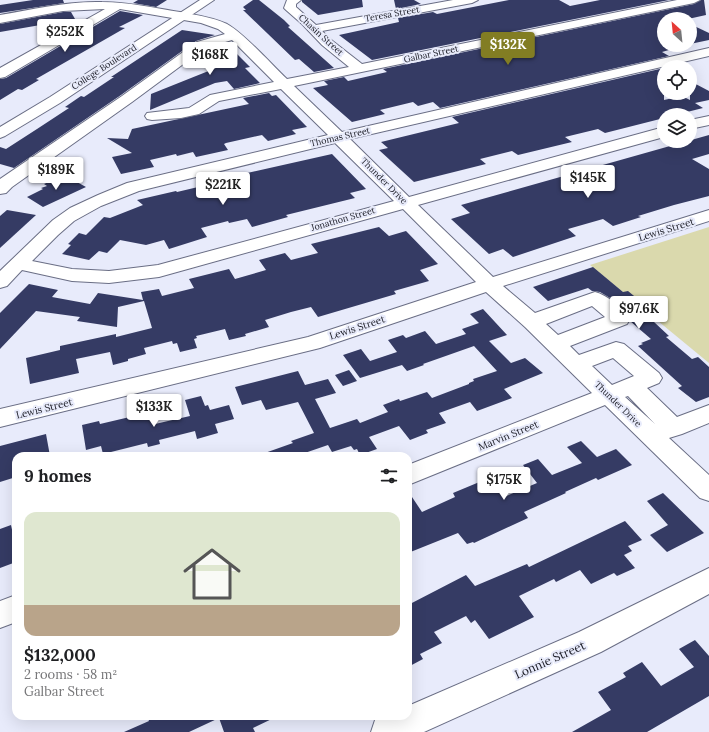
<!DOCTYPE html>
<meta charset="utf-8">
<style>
body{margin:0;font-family:Lora,serif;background:#f2f2f2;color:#202124;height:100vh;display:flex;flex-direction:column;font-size:15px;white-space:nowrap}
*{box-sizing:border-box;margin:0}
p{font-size:13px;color:#757577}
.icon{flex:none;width:22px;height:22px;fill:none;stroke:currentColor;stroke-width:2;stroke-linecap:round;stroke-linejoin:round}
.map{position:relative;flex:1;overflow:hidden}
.details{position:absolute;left:12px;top:452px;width:400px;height:268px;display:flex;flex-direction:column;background:#fff;border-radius:12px;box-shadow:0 4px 16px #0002}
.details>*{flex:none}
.needle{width:26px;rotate:333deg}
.controls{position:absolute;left:657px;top:12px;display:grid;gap:8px}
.controls a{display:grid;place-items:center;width:40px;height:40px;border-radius:50%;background:#fff;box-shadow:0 4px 16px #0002;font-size:20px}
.price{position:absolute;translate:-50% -34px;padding:0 9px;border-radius:4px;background:#fff;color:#222;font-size:13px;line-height:26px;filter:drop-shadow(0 1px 2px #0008)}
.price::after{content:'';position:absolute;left:50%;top:24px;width:12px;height:9px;margin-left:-6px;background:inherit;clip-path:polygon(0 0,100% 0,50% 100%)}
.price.selected{background:#827d23;color:#fff}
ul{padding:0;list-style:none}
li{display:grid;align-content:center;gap:8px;height:212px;padding:0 12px}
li+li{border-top:1px solid #e0e0e0}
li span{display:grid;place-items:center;height:124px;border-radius:12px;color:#555}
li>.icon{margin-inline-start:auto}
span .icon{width:72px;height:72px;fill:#fffc;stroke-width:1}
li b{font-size:17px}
h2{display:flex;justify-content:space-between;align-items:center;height:48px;padding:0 12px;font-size:17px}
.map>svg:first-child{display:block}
.green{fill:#dad9ad}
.building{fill:#353b64}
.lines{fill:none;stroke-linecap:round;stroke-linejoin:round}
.minor-casing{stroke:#6a6e85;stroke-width:2}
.major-casing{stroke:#6a6e85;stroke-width:2}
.minor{fill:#fff;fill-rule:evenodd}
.major{fill:#fff;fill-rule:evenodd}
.labels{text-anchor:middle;stroke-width:4;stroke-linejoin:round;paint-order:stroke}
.far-street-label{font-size:9px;fill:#1a1b24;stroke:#e8ebfb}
.street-label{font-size:10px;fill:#1a1b24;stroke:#e8ebfb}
.near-street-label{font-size:12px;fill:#1a1b24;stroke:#e8ebfb}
</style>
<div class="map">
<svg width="709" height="732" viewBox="0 0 709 732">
<rect width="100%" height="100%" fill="#e8ebfb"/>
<!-- green -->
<path class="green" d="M709,227v136l-119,-98z"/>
<!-- building -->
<g class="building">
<path d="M33,0h30l1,3 -64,10v-8z"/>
<path d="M138,0h29l-11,7 -23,-4z"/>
<path d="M253,0h6l25,20 6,6 -2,1 46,41 -20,4 -15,-13 -4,1 -52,-50h3l-3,-3z"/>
<path d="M302,0h60l1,7 -45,8 -16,-13z"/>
<path d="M394,0h20l7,4 -25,5z"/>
<path d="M509,0h50l11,6 30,-6h69l-297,60 -33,-25 60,-13 -1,-4 35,-6 4,2z"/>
<path d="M701,0h3l2,15 -18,4h-24v26h22l-24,7 7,4 -229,52 -7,-6 -15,4 -5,-4 -33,8 5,4 -33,8 -39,-34 15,-3 -4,-4 20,-4 4,4 39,-9 -4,-3 311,-65z"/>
<path d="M120,11l23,4 -24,12 6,1 -89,51 3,1 -17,10 -4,-1 -18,11v-21l6,-1z"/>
<path d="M63,12h8l4,7 -75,13v-8z"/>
<path d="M690,24l19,9v7l-19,4z"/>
<path d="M182,30l33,5 -19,6 -75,54 -107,73 -14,-4v-17l6,2 31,-20 32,-21 -4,-1 16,-11 3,1 30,-20h-3z"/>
<path d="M226,43l24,24 -5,1 15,15 -26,6 -7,-8 -12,2 -65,27 1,-16 65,-26 -14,-16 4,-3z"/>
<path d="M664,68v32l18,-4 8,4v-19l19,10v9l-14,3 8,5 -28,7h-11v3l-59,15 -7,-4 -33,8 7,5 -54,13 -6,-4 -32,8 6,5 -72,18 -35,-32 9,-2 -7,-6 78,-19 -7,-6z"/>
<path d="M269,93l3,3 4,-1 31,32 -15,3 4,4 -28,7 -6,-6 -36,8 -2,1 4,6 -32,7 -3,-5 -16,4 -1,-2 -26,6 4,7 -33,7 -9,-17 20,-4 -25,-15 21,1 4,-10 117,-25 -6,-6z"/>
<path d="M709,135v19l-17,5 17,10v27l-35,9 -36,11 3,1 -28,9 -10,-7 -35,10 8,7 -63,21 -10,-8 -14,5 -38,-35 19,-6 -9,-8z"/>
<path d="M332,154l34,35 -16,4 5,5 -69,17 2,2 -36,10 -5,-8 -18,4 -1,-2 -27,7 6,9 -38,12 -5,-9 -18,5 -26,-5 -13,13 -8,-2 -10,9 -27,-6 9,-9 -3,-1 11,-11 7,2 18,-18 6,1 33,-13 -6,-5 39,-9 1,1 38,-9 -3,-2z"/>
<path d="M64,175l22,12 -43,20 -16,-10 16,-8 -2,-1 6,-2 -3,-2z"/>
<path d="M7,210l29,5 -36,33v-32z"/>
<path d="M379,227l10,9 17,-5 32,33 -18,6 9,11 -35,10 2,3 -78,23 -7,-10 -20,5 -26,8 4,7 -24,7 1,2 -17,4 -4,-11 -29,7 1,2 -3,1 3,9 -17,4 -3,-9 -4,1 -1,-3 -28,7 2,6 -18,5v2l-15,4 -3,-13 -34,7 3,14 -49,11 -4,-26 34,-8v-4l56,-12v3l36,-9 -8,-27 -26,6 -1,20 -40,-6 3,-4 -44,-6 -36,38v-36l29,-29 29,6 -6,7 38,7 8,-11 45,7 -2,-8 18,-3 3,7 32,-8 -5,-9 40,-10 6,10 31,-9 -7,-10 26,-7 6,7 27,-7 -7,-9z"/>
<path d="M593,267l30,25 5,-1 17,14 -4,2 16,14 -3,1 15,14 -3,1 26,22 6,-2 11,10v30l-13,5 -18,-14 4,-2 -44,-40 5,-2 -2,-1 10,-4 -21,-18 1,-3 -3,-4 -18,-16 -10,-6 -8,-1 -4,-3 -40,13 -15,-14z"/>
<path d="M483,309l24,26 -18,6 22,22 14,-5 18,15 -39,16 8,9 -35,13 -7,-9 -31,11 7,10 -20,7 2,3 -18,7 -11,-14 -30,11 8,12 -17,6 -3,-6 -3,1 -3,-4 -19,6 -4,-7 -32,11h-34v-2l31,-11 -2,-2 23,-8 -16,-31 -32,8 -5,-10 -19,5 -7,-18 63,-16 7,14 23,-6 8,14 -21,6 15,29 27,-9 3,4 28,-11 -5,-7 16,-6 1,2 27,-9 5,6 37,-14v-1l5,-2 -1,-2 24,-8 -23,-25 -51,18 1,1 -17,6 -5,-6 -42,13 -17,-23 18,-6 9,12 27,-9 -9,-12 15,-5 3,3 19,-7 11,13 30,-10 -4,-5 17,-6 -9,-9z"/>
<path d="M349,370l8,11 -14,5 -8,-11z"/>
<path d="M201,396l4,10 3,-1 2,5 19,-5 5,14 -19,5 3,9 -21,6 -2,-8 -36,9 1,4 -12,3 -1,-4 -44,11 -2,-8 -15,4 -4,-25 17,-4 1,3 34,-8 -1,-3 17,-6 5,17 35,-8 -5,-16z"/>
<path d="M46,434l4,22h-34v21l-16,5v-36z"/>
<path d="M581,441l16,16 19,-8 16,16 -34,15 -2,-2 -31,14 1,1 -42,19 4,6 -54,25 -1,-1 -6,2 -9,-11 -50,20v-62l14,21 33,-15 -2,-4 36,-15 15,19 33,-14 -14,-18 15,-6 14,16 30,-12 -15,-16z"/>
<path d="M663,493l41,40 -37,19 -17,-17 18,-10 -21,-24z"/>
<path d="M625,521l17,19 -14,6 4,5 -8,4 11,13 -18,8 -3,-3 -23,11 -11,-14 -24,12 -2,-3 -35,17 15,21 -45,22 -14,-19 -4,3 -5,-7 -32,16 8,11 -22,11 3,5 -15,8v-62l58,-30 9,11 52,-22 2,3z"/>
<path d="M11,525l5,23v14l-16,6v-39z"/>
<path d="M695,640l14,16v40l-62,36h-75l39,-22 -13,-18 28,-15 -3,-4 19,-11 19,24 33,-19 -15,-18z"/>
<path d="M147,716h131l-25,12 2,4h-31l-5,-14 -30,14h-65l25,-11z"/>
</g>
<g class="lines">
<defs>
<g id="minor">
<path d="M287,0h14l-5,4v3l20,18 137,-25h25l-6,3 -150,28 8,8 32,25 315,-64h23l-6,3 -400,83 48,46 367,-84v8l-359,83 59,58 255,-70v10l-246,68 75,72 216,-67v11l-206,65 32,27 60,-21c12,3 28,16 35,27l-3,5 -57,22 9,9 37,-13 8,2 35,29 3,5 -3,5 -12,5 30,29 32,-12v18l-27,11 -13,4 40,37v26l-9,-3 -95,-93 -197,80v-20l184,-72 -67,-66 -39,-35 -166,56 -320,79v-18l308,-72 168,-55 -73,-73 -244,68 -50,6 -37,-2 -50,-11 -15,16 -7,2v-17l53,-51 17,-12 28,-13 29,-12 201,-48 -47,-46 -62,12 -20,13 -18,4 -29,2 -5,-1 -2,-3 2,-3 42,-5 21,-13 64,-13 -42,-42 -27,8 -73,54 -120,85 -6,6 -6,1v-15l122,-83 75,-54 28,-8 -7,-5 -17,-6 -81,-14 -115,68 -5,1v-10l105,-59 -42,2 -63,12v-8c34,-6 68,-14 102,-13 26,0 52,6 78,10 16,3 32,5 47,12 18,10 44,40 60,55l62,-12 -27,-22 -20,-21 -16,-14 -2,-2zM335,143l59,58 -236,64 -49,6 -37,-2 -40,-8 26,-26 16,-14 27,-15 38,-15zM592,306l13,11 -47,18 -12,-11zM613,358l21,18 -22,9 -20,-19zM628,396l27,28 -30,-27z"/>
<path d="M709,116v9l-19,4v-9z"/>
<path d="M709,568v26l-108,58 -177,80h-53l4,-12 11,-4h22v-10l171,-74z"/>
<path d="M16,595v27l-16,6v-27z"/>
</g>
<path id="major" d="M200,0h14l-154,103 -55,33 -5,2v-11l50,-30z"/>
</defs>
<!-- minor casing -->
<use href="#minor" class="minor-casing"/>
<!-- major casing -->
<use href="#major" class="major-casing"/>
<!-- minor -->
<use href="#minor" class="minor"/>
<!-- major -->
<use href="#major" class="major"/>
</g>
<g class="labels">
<!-- far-street labels -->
<g class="far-street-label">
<text transform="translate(392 14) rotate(-10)" y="3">Teresa Street</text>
<text transform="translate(321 35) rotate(42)" y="3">Chasin Street</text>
<text transform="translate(431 54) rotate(-12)" y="3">Galbar Street</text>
<text transform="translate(104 67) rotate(-33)" y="3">College Boulevard</text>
<text transform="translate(340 137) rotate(-13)" y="3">Thomas Street</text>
<text transform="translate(384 181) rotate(45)" y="3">Thunder Drive</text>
<text transform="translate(343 219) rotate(-16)" y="3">Jonathon Street</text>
<text transform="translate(618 404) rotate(44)" y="3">Thunder Drive</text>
</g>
<!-- street labels -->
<g class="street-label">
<text transform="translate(666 229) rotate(-17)" y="4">Lewis Street</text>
<text transform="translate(357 327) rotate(-18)" y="4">Lewis Street</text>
<text transform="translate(44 408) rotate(-14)" y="4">Lewis Street</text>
<text transform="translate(508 435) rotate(-22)" y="4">Marvin Street</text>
</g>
<!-- near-street labels -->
<g class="near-street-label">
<text transform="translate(550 660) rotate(-24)" y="4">Lonnie Street</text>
</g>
</g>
</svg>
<div class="controls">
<a><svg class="needle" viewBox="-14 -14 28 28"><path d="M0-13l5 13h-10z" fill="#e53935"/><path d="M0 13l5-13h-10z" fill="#757577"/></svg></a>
<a><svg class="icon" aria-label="locate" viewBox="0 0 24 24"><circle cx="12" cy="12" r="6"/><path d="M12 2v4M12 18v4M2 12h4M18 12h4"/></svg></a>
<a><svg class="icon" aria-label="layers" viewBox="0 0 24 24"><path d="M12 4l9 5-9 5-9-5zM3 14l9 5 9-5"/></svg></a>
</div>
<b class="price" style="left:65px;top:53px">$252K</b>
<b class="price selected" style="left:508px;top:66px">$132K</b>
<b class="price" style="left:210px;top:76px">$168K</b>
<b class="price" style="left:56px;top:191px">$189K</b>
<b class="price" style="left:588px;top:199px">$145K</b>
<b class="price" style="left:223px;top:206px">$221K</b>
<b class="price" style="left:639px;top:330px">$97.6K</b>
<b class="price" style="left:154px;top:428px">$133K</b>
<b class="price" style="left:504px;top:501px">$175K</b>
<section class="details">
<h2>9 homes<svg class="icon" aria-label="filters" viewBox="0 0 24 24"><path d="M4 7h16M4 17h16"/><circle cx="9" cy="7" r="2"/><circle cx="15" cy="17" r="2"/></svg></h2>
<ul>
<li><span style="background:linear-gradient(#dfe7d0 75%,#b9a48a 0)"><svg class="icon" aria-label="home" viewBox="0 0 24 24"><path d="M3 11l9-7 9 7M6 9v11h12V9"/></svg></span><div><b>$132,000</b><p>2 rooms · 58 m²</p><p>Galbar Street</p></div></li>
</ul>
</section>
</div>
